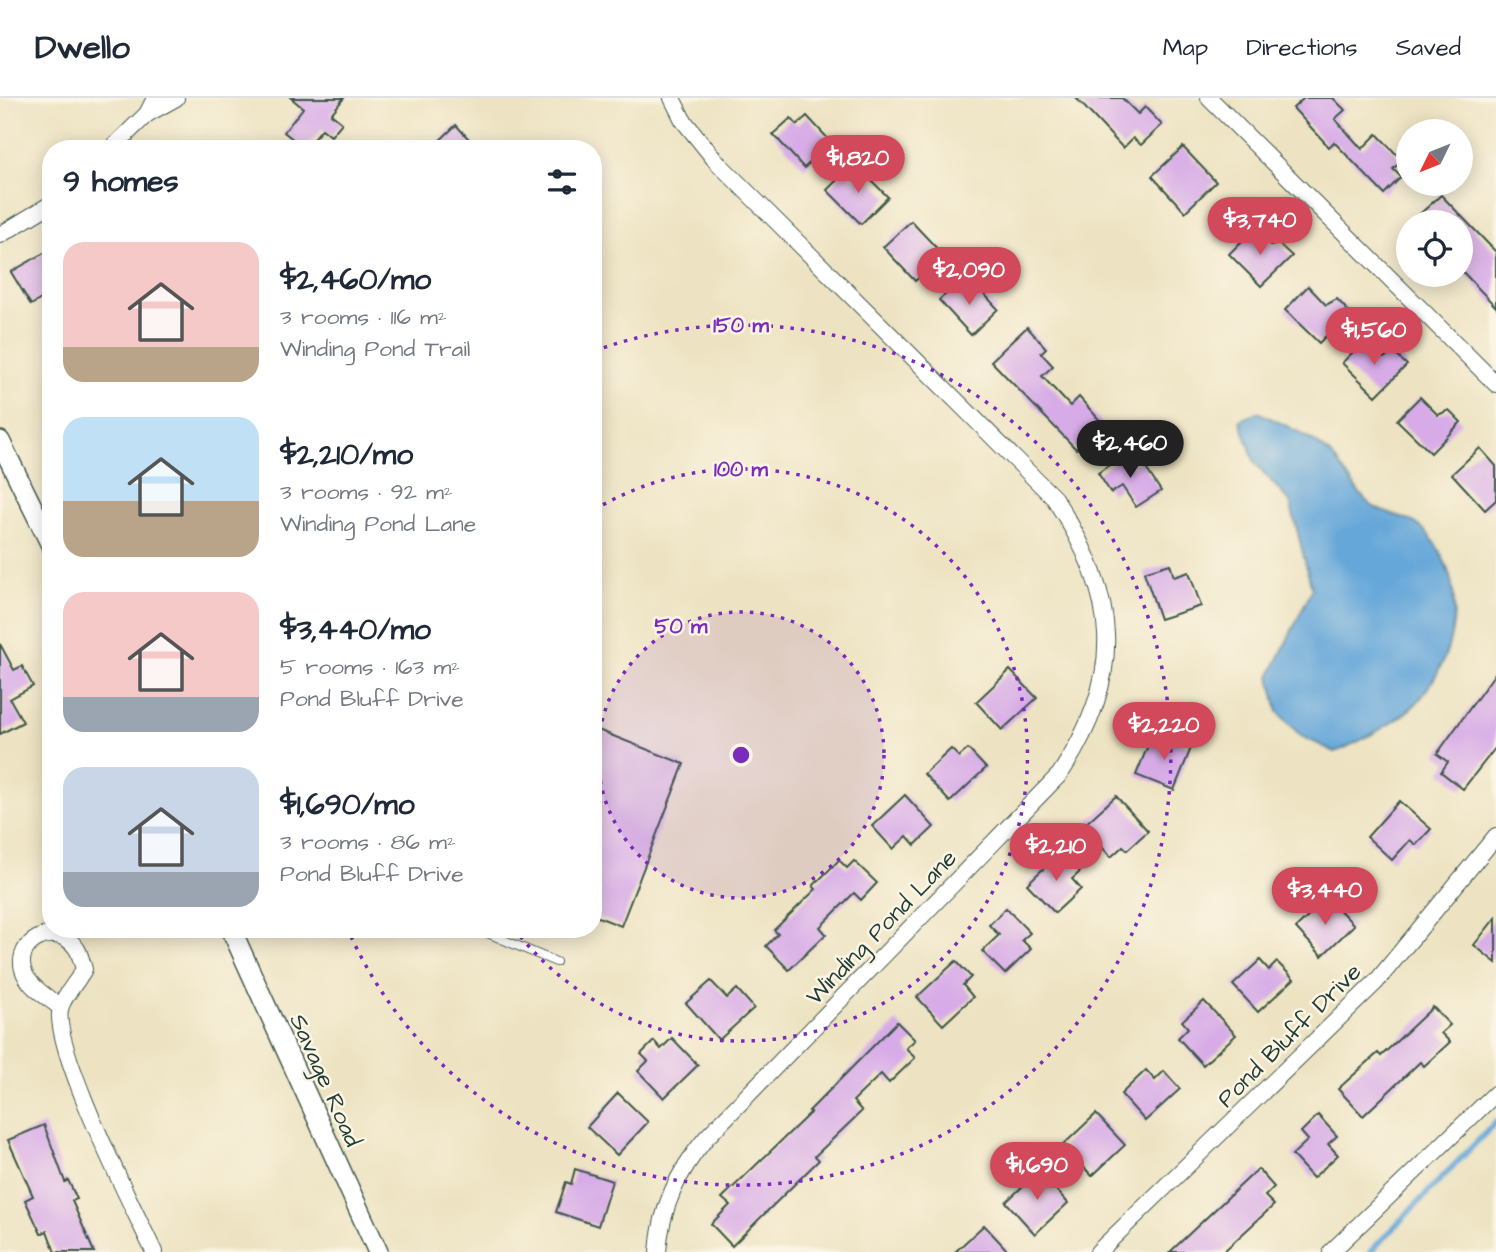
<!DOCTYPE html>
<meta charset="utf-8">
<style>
body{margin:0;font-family:"Architects Daughter",sans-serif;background:#f6f6f7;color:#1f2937;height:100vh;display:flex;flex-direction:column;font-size:26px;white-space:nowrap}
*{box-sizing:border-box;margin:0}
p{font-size:23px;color:#747a83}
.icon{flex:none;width:38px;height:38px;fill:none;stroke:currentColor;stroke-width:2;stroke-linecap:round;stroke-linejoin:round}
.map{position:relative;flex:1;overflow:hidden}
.side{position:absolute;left:42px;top:42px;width:560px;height:798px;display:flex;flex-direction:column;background:#fff;border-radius:28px;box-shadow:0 4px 18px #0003}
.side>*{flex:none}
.needle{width:46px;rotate:227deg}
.tools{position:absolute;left:1396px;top:21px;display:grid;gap:14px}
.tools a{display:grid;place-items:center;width:77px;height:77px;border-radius:50%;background:#fff;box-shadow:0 4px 18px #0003;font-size:35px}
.price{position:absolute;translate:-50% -60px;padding:0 16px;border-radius:24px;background:#d1495b;color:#fff;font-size:23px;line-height:46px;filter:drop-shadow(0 2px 4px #0008)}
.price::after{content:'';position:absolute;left:50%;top:42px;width:21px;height:16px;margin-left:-10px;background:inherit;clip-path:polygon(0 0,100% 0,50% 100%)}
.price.current{background:#222;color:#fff}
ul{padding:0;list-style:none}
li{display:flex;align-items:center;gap:21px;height:175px;padding:0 21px}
li span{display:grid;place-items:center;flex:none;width:196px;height:140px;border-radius:21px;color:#555}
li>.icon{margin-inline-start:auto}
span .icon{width:84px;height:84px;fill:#fffc;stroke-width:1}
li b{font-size:30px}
h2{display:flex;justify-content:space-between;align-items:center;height:84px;padding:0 21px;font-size:30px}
header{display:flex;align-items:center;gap:42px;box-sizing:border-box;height:98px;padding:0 35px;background:#fff;border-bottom:2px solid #e0e1e3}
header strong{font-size:33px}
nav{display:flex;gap:38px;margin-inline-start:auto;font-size:24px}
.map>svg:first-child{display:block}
.water{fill:#66a7d9;stroke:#427286;stroke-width:2}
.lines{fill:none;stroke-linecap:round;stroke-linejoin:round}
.stream{stroke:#66a7d9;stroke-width:6}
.building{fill:#d7abe7}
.service-casing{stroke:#3e5649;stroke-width:10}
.minor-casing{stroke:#3e5649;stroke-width:18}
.tertiary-casing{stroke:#3e5649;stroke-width:22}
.service{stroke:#fff;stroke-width:8}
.minor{stroke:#fff;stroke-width:16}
.tertiary{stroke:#fff;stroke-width:19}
.ring{fill:none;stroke:#7b2cbf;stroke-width:3.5;stroke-dasharray:3.5 7}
.labels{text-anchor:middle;stroke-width:5;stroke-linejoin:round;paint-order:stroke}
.street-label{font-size:24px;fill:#1f3d34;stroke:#fcf5e5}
.centre{fill:#7b2cbf;stroke:#fcf5e5;stroke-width:3.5}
.ring-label{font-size:21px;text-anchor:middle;font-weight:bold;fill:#7b2cbf;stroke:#fcf5e5;stroke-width:5;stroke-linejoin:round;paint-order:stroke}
</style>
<header>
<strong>Dwello</strong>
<nav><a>Map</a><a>Directions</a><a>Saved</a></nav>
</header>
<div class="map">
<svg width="1496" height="1154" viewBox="0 0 1496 1154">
<rect width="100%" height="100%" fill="#fcf5e5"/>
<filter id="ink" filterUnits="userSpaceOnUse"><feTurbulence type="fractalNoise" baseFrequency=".0143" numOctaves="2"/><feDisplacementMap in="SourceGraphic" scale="14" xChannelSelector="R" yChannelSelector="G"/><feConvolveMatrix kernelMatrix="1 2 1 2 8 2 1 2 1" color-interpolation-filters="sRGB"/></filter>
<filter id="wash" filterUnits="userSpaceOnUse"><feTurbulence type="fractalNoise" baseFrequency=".00686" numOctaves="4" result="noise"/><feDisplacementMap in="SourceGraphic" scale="28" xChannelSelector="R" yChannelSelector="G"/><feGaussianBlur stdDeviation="1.57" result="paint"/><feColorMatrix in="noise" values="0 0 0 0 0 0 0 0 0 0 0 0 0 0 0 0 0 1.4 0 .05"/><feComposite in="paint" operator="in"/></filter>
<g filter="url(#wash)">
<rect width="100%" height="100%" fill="#ede3c2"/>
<!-- water -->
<path class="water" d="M1258,314c25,12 52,24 73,43 15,15 23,37 40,50 21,15 42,6 63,37 33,50 23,111 -14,157 -15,19 -62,44 -85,53l-34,-16 -23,-24 -8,-36 42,-87 -22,-87 -35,-39 -15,-43z"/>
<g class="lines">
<!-- stream -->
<path class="stream" d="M1370,1154l126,-130"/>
</g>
<g id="blocks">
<!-- building -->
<g class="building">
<path d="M291,0h53l-13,16 11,9 -11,13 -9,-7 -17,20 -21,-17 19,-24z"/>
<path d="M1076,0h46l16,16 7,-7 17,18 -21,20 -8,-7 -10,10z"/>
<path d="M1304,0h29l12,12 -10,9 27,30 15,-15 25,26 -9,9 8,8 -17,17 -50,-52 -5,5 -36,-39z"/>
<path d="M807,18l25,27 -28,25 -31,-34 18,-16 6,7z"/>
<path d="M456,27l22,24h-47z"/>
<path d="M1183,49l33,35 -31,30 -33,-36z"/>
<path d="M845,74l9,8 9,-8 25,25 -27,27 -34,-34z"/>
<path d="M1441,97l55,57v55l-35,-37v-48h-50z"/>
<path d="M911,123l32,34 -28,26 -32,-34z"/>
<path d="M1254,131l17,17 8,-2 13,12 -31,30 -32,-32z"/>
<path d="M51,151v44l-20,12 -20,-33z"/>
<path d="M974,185l24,26 -27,26 -32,-35 18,-16 7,8z"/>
<path d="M1308,188l18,19 11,-6 12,13 -30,31 -34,-33z"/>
<path d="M1027,229l19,21 -5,5 12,13 -11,10 28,30 9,-9 24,27 -27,25 -85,-88z"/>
<path d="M1365,242l18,18 11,-5 13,12 -31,31 -34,-33z"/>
<path d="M1420,299l18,18 11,-5 12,12 -30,31 -34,-33z"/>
<path d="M1480,350l16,18v34l-11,10 -33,-36z"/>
<path d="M1125,357l7,12 9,-6 20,30 -25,16 -14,-21 -11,7 -13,-20z"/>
<path d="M1170,466l4,13 15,-5 12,34 -41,13 -16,-47z"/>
<path d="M0,546l14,26 8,-4 11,20 -23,13 13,23 -23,12z"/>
<path d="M1010,572l27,28 -35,32 -26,-28z"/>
<path d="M1496,574v75l-33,42 -22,-17 7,-10 -11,-8z"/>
<path d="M593,630l91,36 -63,162 -28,-11z"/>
<path d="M1153,635l38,15 -17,42 -38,-15z"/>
<path d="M951,651l8,8 9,-8 18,19 -36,34 -26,-28z"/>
<path d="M905,697l29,32 -19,18 -8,-9 -14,13 -21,-23z"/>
<path d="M1116,698l32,35 -21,19 -4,-4 -12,11 -28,-31z"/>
<path d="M1399,703l32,28 -15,16 -6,-5 -18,20 -25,-23z"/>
<path d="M1061,754l19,20 -8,7 9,10 -26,24 -28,-29z"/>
<path d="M839,762l8,8 7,-7 23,22 -16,17 -7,-7 -34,34 6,7 -37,36 -23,-24 12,-12 -4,-4 42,-41 -3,-3z"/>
<path d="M1328,800l26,27 -32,31 -26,-28z"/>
<path d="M1006,810l24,25 -8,7 9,9 -26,25 -23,-23 17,-16 -10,-10z"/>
<path d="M1496,819v46l-22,-18z"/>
<path d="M1260,862l9,10 8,-8 17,17 -36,33 -25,-27z"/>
<path d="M956,863l15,16 -8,8 10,12 -30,28 -26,-28z"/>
<path d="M711,883l16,17 10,-9 17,19 -35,32 -33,-37z"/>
<path d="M1204,903l32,34 -33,30 -25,-27 10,-10 -6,-7z"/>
<path d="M1433,909l17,18 -9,8 9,9 -26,24 -4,-4 -57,54 -25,-27 40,-36 3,3z"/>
<path d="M897,924l18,18 -9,8 9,10 -26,25 -8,-9 -28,27 9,10 -47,45 4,4 -87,86 -21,-22 19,-19 -8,-7 89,-86 -2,-1z"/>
<path d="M672,940l26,27 -34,33 -26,-27 10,-10 -7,-7 13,-13 7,8z"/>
<path d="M1146,972l9,10 9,-9 16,18 -35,32 -24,-27z"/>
<path d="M618,995l30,29 -31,33 -30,-28z"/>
<path d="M1096,1016l29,31 -33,31 -29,-31z"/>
<path d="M1318,1017l19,21 -9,8 10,11 -25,23 -21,-23 16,-15 -7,-8z"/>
<path d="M44,1027l21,57 3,-2 9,19 -5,2 22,51h-39l-8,-21 -6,3 -16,-34 8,-4 -25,-56z"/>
<path d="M575,1071l37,12 -14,45 -42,-14 10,-30 5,2z"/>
<path d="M1258,1071l16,18 -9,9 9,9 -51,47h-53z"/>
<path d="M1039,1073l29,32 -33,31 -29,-32z"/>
<path d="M984,1127l25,27h-54z"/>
</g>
</g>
</g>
<g filter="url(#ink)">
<use href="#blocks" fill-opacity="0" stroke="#3e5649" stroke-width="2"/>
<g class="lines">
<defs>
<path id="service" d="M478,831l78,33"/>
<g id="minor">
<path d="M1209,0l287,286"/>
<path d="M147,16l29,-16"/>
<path d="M111,51l36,-35 8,-16"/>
<path d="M0,137l51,-31"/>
<path d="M60,909c-11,-9 -26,-17 -33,-29 -21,-33 29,-61 50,-29 3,5 5,14 7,20 -6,12 -19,25 -23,37 -13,35 74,205 93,246"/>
<path d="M658,1154c3,-45 20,-80 48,-114l354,-364c66,-100 59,-178 -6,-276l-338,-337 -33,-41 -11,-22"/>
<path d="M1098,1154l278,-270 120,-146"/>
<path d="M1331,1154l165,-159"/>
</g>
<g id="tertiary">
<path d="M0,343l51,104"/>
<path d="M231,831l147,323"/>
</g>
</defs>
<!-- service casing -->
<use href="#service" class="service-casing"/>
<!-- minor casing -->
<use href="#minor" class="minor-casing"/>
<!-- tertiary casing -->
<use href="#tertiary" class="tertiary-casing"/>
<!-- service -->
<use href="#service" class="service"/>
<!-- minor -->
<use href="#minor" class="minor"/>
<!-- tertiary -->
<use href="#tertiary" class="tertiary"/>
</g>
</g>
<!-- distance rings -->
<circle cx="741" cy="657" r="143" fill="#7b2cbf" fill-opacity=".12"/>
<g class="ring">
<circle cx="741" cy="657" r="143"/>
<path d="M594 412A286 286 0 1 1 516 833"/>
<path d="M594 253A430 430 0 1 1 348 832"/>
</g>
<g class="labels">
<!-- street labels -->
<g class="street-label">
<text transform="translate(881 829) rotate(-46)" y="8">Winding Pond Lane</text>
<text transform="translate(1289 937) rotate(-45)" y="8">Pond Bluff Drive</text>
<text transform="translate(326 982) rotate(66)" y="8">Savage Road</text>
</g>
</g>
<circle cx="741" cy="657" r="10" class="centre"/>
<g class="ring-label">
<text x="741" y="234">150 m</text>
<text x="741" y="378">100 m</text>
<text x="681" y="535">50 m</text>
</g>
</svg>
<div class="tools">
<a><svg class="needle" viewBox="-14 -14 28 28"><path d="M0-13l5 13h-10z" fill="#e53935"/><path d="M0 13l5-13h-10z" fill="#747a83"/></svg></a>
<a><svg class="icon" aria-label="locate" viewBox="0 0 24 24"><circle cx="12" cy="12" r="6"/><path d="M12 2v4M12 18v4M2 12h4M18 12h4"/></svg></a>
</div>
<b class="price" style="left:858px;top:97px">$1,820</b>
<b class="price" style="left:1260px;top:159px">$3,740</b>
<b class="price" style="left:969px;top:209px">$2,090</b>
<b class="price" style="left:1374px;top:269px">$1,560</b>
<b class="price current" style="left:1130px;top:382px">$2,460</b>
<b class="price" style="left:1164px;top:664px">$2,220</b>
<b class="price" style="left:1056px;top:785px">$2,210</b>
<b class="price" style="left:1325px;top:829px">$3,440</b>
<b class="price" style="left:1037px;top:1104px">$1,690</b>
<section class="side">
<h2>9 homes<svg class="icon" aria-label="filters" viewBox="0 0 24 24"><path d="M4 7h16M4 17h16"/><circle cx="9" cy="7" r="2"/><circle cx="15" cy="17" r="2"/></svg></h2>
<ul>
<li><span style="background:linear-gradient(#f6c9c9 75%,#b9a48a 0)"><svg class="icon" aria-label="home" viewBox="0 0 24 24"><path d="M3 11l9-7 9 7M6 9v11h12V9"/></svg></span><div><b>$2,460/mo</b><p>3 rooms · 116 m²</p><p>Winding Pond Trail</p></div></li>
<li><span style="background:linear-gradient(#bfe0f5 60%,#b9a48a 0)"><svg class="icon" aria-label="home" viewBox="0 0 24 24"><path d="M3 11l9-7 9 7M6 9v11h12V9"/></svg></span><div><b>$2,210/mo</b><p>3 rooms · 92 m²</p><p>Winding Pond Lane</p></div></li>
<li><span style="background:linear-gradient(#f6c9c9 75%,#9aa5b1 0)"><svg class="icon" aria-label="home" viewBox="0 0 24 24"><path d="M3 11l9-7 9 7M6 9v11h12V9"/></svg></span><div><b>$3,440/mo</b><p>5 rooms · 163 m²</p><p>Pond Bluff Drive</p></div></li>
<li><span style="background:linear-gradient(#c9d6e8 75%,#9aa5b1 0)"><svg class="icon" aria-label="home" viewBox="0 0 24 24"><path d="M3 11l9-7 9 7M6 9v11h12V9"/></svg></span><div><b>$1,690/mo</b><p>3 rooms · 86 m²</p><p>Pond Bluff Drive</p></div></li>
</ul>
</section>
</div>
